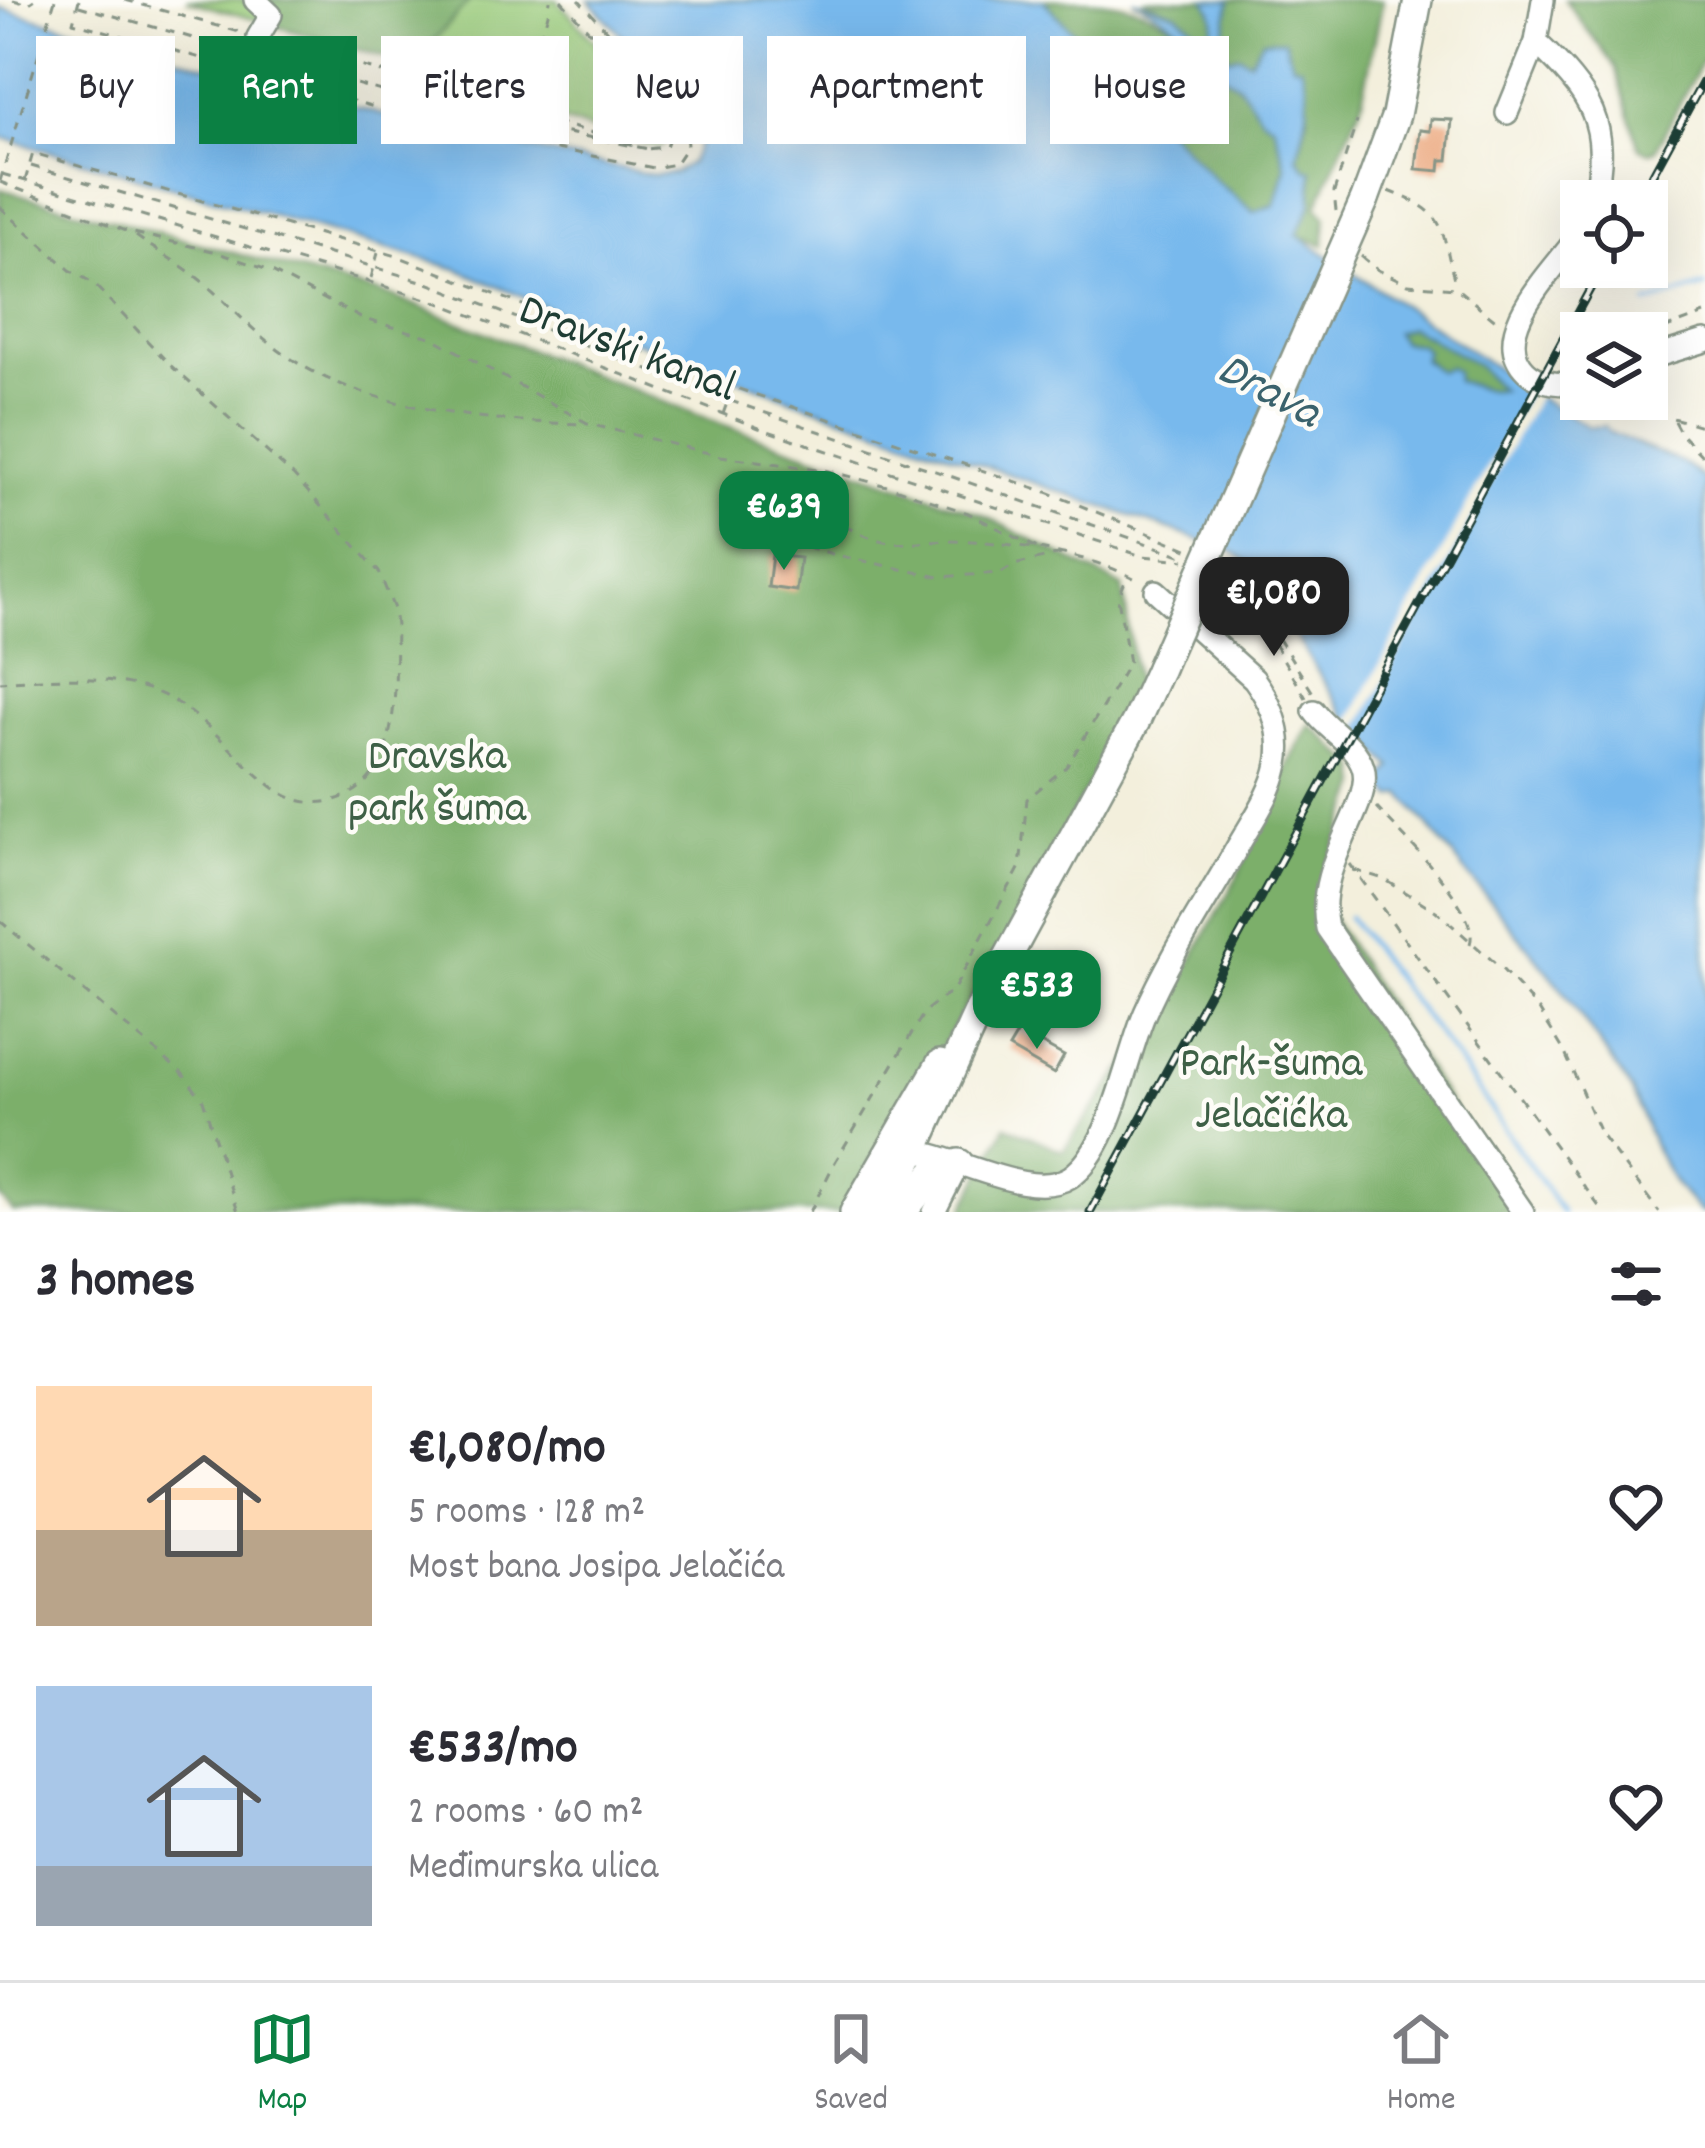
<!DOCTYPE html>
<meta charset="utf-8">
<style>
body{margin:0;font-family:Dekko,sans-serif;background:#f2f2f3;color:#2b2b33;height:100vh;display:flex;flex-direction:column;font-size:45px;white-space:nowrap}
*{box-sizing:border-box;margin:0}
p{font-size:39px;color:#7c7c81}
.icon{flex:none;width:66px;height:66px;fill:none;stroke:currentColor;stroke-width:2;stroke-linecap:round;stroke-linejoin:round}
.map{position:relative;height:1212px;overflow:hidden}
.drawer{display:flex;flex-direction:column;background:#fff;flex:1}
.drawer>*{flex:none}
.banner{position:absolute;left:36px;top:36px;width:1635px;height:108px;display:flex;gap:24px}
.tools{position:absolute;left:1560px;top:180px;display:grid;gap:24px}
.tools a{display:grid;place-items:center;width:108px;height:108px;border-radius:0px;background:#fff;box-shadow:0 12px 48px #0002;font-size:60px}
.price{position:absolute;translate:-50% -102px;padding:0 27px;border-radius:24px;background:#0b8043;color:#fff;font-size:39px;line-height:78px;filter:drop-shadow(0 3px 6px #0008)}
.price::after{content:'';position:absolute;left:50%;top:72px;width:36px;height:27px;margin-left:-18px;background:inherit;clip-path:polygon(0 0,100% 0,50% 100%)}
.price.selected{background:#222;color:#fff}
ul{padding:0;list-style:none}
li{display:flex;align-items:center;gap:36px;height:300px;padding:0 36px}
li span{display:grid;place-items:center;flex:none;width:336px;height:240px;border-radius:0px;color:#555}
li>.icon{margin-inline-start:auto}
span .icon{width:144px;height:144px;fill:#fffc;stroke-width:1}
li b{font-size:51px}
h2{display:flex;justify-content:space-between;align-items:center;height:144px;padding:0 36px;font-size:51px}
.pill{padding:0 42px;border-radius:0px;background:#fff;box-shadow:0 12px 48px #0002;font-size:42px;line-height:108px}
.pill.selected{background:#0b8043;color:#fff}
.tab-bar{display:flex;justify-content:space-around;align-items:center;height:168px;border-top:3px solid #e1e1e2;background:#fff;font-size:33px;color:#7c7c81}
.tab-bar a{display:grid;justify-items:center;gap:6px}
.tab-bar .selected{color:#0b8043}
.map>svg:first-child{display:block}
.green{fill:#9acb7b;stroke:#5c8458;stroke-width:3}
.forest{fill:#7baf6b;stroke:#4d7650;stroke-width:3}
.water{fill:#78b9ed;stroke:#4c7b90;stroke-width:3;fill-rule:evenodd}
.pier{fill:#f3efdc}
.lines{fill:none;stroke-linecap:round;stroke-linejoin:round}
.stream{stroke:#78b9ed;stroke-width:4.5}
.building{fill:#eca980}
.minor-casing{stroke:#899688;stroke-width:26}
.major-casing{stroke:#899688;stroke-width:32}
.path{stroke:#899688;stroke-width:3;stroke-dasharray:9 9;stroke-linecap:butt}
.minor{stroke:#fff;stroke-width:21}
.major{stroke:#fff;stroke-width:27}
.rail-casing{stroke:#1f3d34;stroke-width:9}
.rail{stroke:#fdfcf7;stroke-width:4.5;stroke-dasharray:14;stroke-linecap:butt}
.major-bridge-casing{stroke:#899688;stroke-width:32;stroke-linecap:butt}
.major-bridge{stroke:#fff;stroke-width:27}
.labels{text-anchor:middle;stroke-width:9;stroke-linejoin:round;paint-order:stroke}
.street-label{font-size:45px;fill:#1f3d34;stroke:#fdfcf7}
.park-label{font-size:45px;fill:#3e6046;stroke:#fdfcf7}
.water-label{font-size:48px;font-style:italic;fill:#3a626c;stroke:#fdfcf7}
</style>
<div class="map">
<svg width="1705" height="1212" viewBox="0 0 1705 1212">
<rect width="100%" height="100%" fill="#fdfcf7"/>
<filter id="ink" filterUnits="userSpaceOnUse"><feTurbulence type="fractalNoise" baseFrequency=".00833" numOctaves="2"/><feDisplacementMap in="SourceGraphic" scale="24" xChannelSelector="R" yChannelSelector="G"/><feConvolveMatrix kernelMatrix="1 2 1 2 8 2 1 2 1" color-interpolation-filters="sRGB"/></filter>
<filter id="wash" filterUnits="userSpaceOnUse"><feTurbulence type="fractalNoise" baseFrequency=".004" numOctaves="4" result="noise"/><feDisplacementMap in="SourceGraphic" scale="48" xChannelSelector="R" yChannelSelector="G"/><feGaussianBlur stdDeviation="2.7" result="paint"/><feColorMatrix in="noise" values="0 0 0 0 0 0 0 0 0 0 0 0 0 0 0 0 0 1.4 0 .05"/><feComposite in="paint" operator="in"/></filter>
<g filter="url(#wash)">
<rect width="100%" height="100%" fill="#f3efdc"/>
<!-- green -->
<path class="green" d="M186,0h371l105,116 6,8v15l-8,9 -16,-3 -237,-70 4,-11z"/>
<!-- forest -->
<g class="forest">
<path d="M271,0h199l-58,65 -137,-39z"/>
<path d="M1043,0c75,0 95,0 156,43 14,12 24,28 38,41 15,12 20,30 37,41l12,42 -11,38 -21,7 -38,-31z"/>
<path d="M1143,0h63c9,14 12,25 2,39l-32,-25z"/>
<path d="M1230,0h153l-22,105 -44,101 9,11 -2,28 -28,-10 16,-33v-31l-6,-2 -9,-12 11,-42 -24,-75h-22l-12,21 -21,-3 -11,-16 8,-15z"/>
<path d="M1565,0h140v55l-49,94 -7,3 -10,-4 -24,-81z"/>
<path d="M0,189l391,107 330,128 258,89 144,74 13,97 -24,57 -106,199 -164,272h-829l-13,-15z"/>
<path d="M1410,327l66,37 27,26h-15l-33,-9 -6,-14 -10,4 -16,-12 3,-9 -7,-6 -17,-2 -7,-11z"/>
<path d="M1310,724l48,44 2,17 -43,110 201,317h-546l-8,-4 42,-82 57,25 95,-130 80,-146 34,-80z"/>
</g>
<!-- water -->
<path class="water" d="M589,0h454l173,181 38,31 21,-7 11,-38 -12,-42 -13,-8 -22,-32 -13,-8 -23,-31 -42,-31 -28,-15 43,13 31,25c11,-13 8,-24 -1,-38h24l-4,27 -8,15 10,16 11,-3 11,6 12,-21h23l7,24 9,2c12,33 5,58 -4,90l9,13 6,1v33l-15,32 245,164 47,28 16,-1 4,6 78,33 18,15v732h-5l-26,-29 -18,-32 -24,-60 -73,-106 -157,-191 -9,3 -13,-14 12,-16 -43,-46 -100,-158 -17,-12 -438,-151 -239,-89 -98,-42 -457,-132v-129l433,121 221,46 20,-2 16,-10 10,-20 -3,-20 -4,-10zM1410,327l66,37 25,26h-13l-32,-9v-9l-7,-5 -10,4 -16,-11 3,-10 -7,-6 -17,-2 -7,-10z"/>
<!-- pier -->
<path class="pier" d="M1532,385l9,6 -187,346 -8,-10z"/>
<g class="lines">
<!-- stream -->
<g class="stream">
<path d="M1647,304l58,-18"/>
<path d="M1349,917l106,140 107,155"/>
</g>
</g>
<g id="blocks">
<!-- building -->
<g class="building">
<path d="M1431,119l21,1 -4,40h-7l-1,11 -24,-2 4,-39 10,1z"/>
<path d="M772,555l28,3 -4,33 -28,-4z"/>
<path d="M1042,970l50,27 -16,30 -50,-27z"/>
<path d="M1019,1031l45,25 -10,18 -45,-26z"/>
</g>
</g>
</g>
<g filter="url(#ink)">
<use href="#blocks" fill-opacity="0" stroke="#899688" stroke-width="3"/>
<g class="lines">
<defs>
<g id="minor">
<path d="M255,0l16,15 -13,22"/>
<path d="M1536,42c55,52 76,82 58,159"/>
<path d="M1507,113l29,-71 7,-42"/>
<path d="M1581,232c-21,33 -96,99 -55,139 14,13 37,14 55,12"/>
<path d="M1647,359l58,-18"/>
<path d="M1314,711c13,19 42,33 49,56 12,36 -51,99 -36,161l196,284"/>
<path d="M902,1150c46,0 126,53 168,27 41,-27 56,-120 75,-164 25,-58 62,-112 93,-167 15,-26 34,-52 40,-82 6,-31 -6,-60 -24,-85l-98,-88"/>
<path d="M934,1212l25,-49"/>
</g>
<g id="major">
<path d="M1365,199l31,-84 22,-115"/>
<path d="M854,1212l86,-148"/>
<path d="M880,1212l35,-62 63,-138 158,-291 24,-53"/>
<path d="M903,1212l30,-38 26,-11"/>
</g>
</defs>
<!-- minor casing -->
<use href="#minor" class="minor-casing"/>
<!-- major casing -->
<use href="#major" class="major-casing"/>
<!-- path -->
<g class="path">
<path d="M13,0l15,4 6,-4"/>
<path d="M79,0l-6,22 372,105 209,41 21,-4 12,-18 -2,-29 -106,-117"/>
<path d="M125,0l118,33"/>
<path d="M561,0l106,117 5,11 -6,19 -19,2"/>
<path d="M79,6l366,103 204,40"/>
<path d="M276,42l162,46c53,9 108,-34 112,-88"/>
<path d="M451,92l187,54"/>
<path d="M31,166l397,117 268,106 490,168"/>
<path d="M2,174l435,128 322,126 383,128 43,4"/>
<path d="M0,181l55,-181"/>
<path d="M25,181l8,-28 364,103 336,131 314,105 143,58"/>
<path d="M0,182l129,50 84,19 55,19 95,49 68,18 158,87 132,32 104,14 66,17 77,26 77,39"/>
<path d="M1389,191c62,23 50,36 67,95"/>
<path d="M0,207l70,63 23,13 77,82 124,111 85,96 15,37 2,17c-2,58 9,159 -66,175 -21,5 -43,-2 -60,-16 -39,-30 -67,-74 -114,-93 -48,-19 -106,-14 -156,-10"/>
<path d="M1336,211l-2,-19 23,-71"/>
<path d="M136,236c22,16 47,29 68,47 28,24 53,53 83,73 78,54 209,67 302,68"/>
<path d="M1361,256l17,14 30,14 48,4 42,34"/>
<path d="M371,278l7,-25"/>
<path d="M1647,335l58,-21"/>
<path d="M1624,399l6,7 75,21"/>
<path d="M723,414l9,-25"/>
<path d="M1674,421l7,13 24,25"/>
<path d="M1061,554l-47,11 -13,8 -62,4 -103,-22 -25,-7 -35,-19 -1,-8c42,-23 77,18 116,21 19,2 38,-2 57,-2 56,1 142,13 191,41"/>
<path d="M1227,565l14,14 74,117"/>
<path d="M1223,571l22,23 61,104"/>
<path d="M1376,807c23,25 106,104 94,137"/>
<path d="M1350,864l253,348"/>
<path d="M1354,870l30,9 52,32 66,58 37,41 25,41 37,84 58,77"/>
<path d="M0,921l182,152 21,27 35,112"/>
<path d="M810,1212l25,-50 90,-151 29,-22 66,-122 7,-68 40,-33 62,-103 -11,-65 10,-23"/>
</g>
<!-- minor -->
<use href="#minor" class="minor"/>
<!-- major -->
<use href="#major" class="major"/>
<defs>
<g id="rail">
<path d="M1638,201l67,-123"/>
<path d="M1090,1212l512,-945"/>
</g>
</defs>
<!-- rail casing -->
<use href="#rail" class="rail-casing"/>
<!-- rail -->
<use href="#rail" class="rail"/>
<defs>
<path id="major-bridge" d="M1160,668l205,-469"/>
</defs>
<!-- major-bridge casing -->
<use href="#major-bridge" class="major-bridge-casing"/>
<!-- major-bridge -->
<use href="#major-bridge" class="major-bridge"/>
</g>
</g>
<g class="labels">
<!-- street labels -->
<g class="street-label">
<text transform="translate(629 345) rotate(21)" y="16">Dravski kanal</text>
</g>
<!-- park labels -->
<g class="park-label">
<text x="437" y="768">Dravska<tspan x="437" dy="52">park šuma</tspan></text>
<text x="1271" y="1075">Park-šuma<tspan x="1271" dy="52">Jelačićka</tspan></text>
</g>
<!-- water labels -->
<g class="water-label">
<text transform="translate(1271 387) rotate(28)" y="17">Drava</text>
</g>
</g>
</svg>
<div class="tools">
<a><svg class="icon" aria-label="locate" viewBox="0 0 24 24"><circle cx="12" cy="12" r="6"/><path d="M12 2v4M12 18v4M2 12h4M18 12h4"/></svg></a>
<a><svg class="icon" aria-label="layers" viewBox="0 0 24 24"><path d="M12 4l9 5-9 5-9-5zM3 14l9 5 9-5"/></svg></a>
</div>
<b class="price" style="left:784px;top:573px">€639</b>
<b class="price selected" style="left:1274px;top:659px">€1,080</b>
<b class="price" style="left:1037px;top:1052px">€533</b>
<div class="banner">
<a class="pill">Buy</a>
<a class="pill selected">Rent</a>
<a class="pill">Filters</a>
<a class="pill">New</a>
<a class="pill">Apartment</a>
<a class="pill">House</a>
</div>
</div>
<section class="drawer">
<h2>3 homes<svg class="icon" aria-label="filters" viewBox="0 0 24 24"><path d="M4 7h16M4 17h16"/><circle cx="9" cy="7" r="2"/><circle cx="15" cy="17" r="2"/></svg></h2>
<ul>
<li><span style="background:linear-gradient(#ffd9b3 60%,#b9a48a 0)"><svg class="icon" aria-label="home" viewBox="0 0 24 24"><path d="M3 11l9-7 9 7M6 9v11h12V9"/></svg></span><div><b>€1,080/mo</b><p>5 rooms · 128 m²</p><p>Most bana Josipa Jelačića</p></div><svg class="icon" aria-label="heart" viewBox="0 0 24 24"><path d="M12 20l-8-8c-3-5 5-10 8-4 3-6 11-1 8 4z"/></svg></li>
<li><span style="background:linear-gradient(#a9c7e8 75%,#9aa5b1 0)"><svg class="icon" aria-label="home" viewBox="0 0 24 24"><path d="M3 11l9-7 9 7M6 9v11h12V9"/></svg></span><div><b>€533/mo</b><p>2 rooms · 60 m²</p><p>Međimurska ulica</p></div><svg class="icon" aria-label="heart" viewBox="0 0 24 24"><path d="M12 20l-8-8c-3-5 5-10 8-4 3-6 11-1 8 4z"/></svg></li>
</ul>
</section>
<nav class="tab-bar">
<a class="selected"><svg class="icon" aria-label="map" viewBox="0 0 24 24"><path d="M3 6l6-2 6 2 6-2v14l-6 2-6-2-6 2zM9 4v14M15 6v14"/></svg>Map</a>
<a><svg class="icon" aria-label="saved" viewBox="0 0 24 24"><path d="M7 4h10v16l-5-4-5 4z"/></svg>Saved</a>
<a><svg class="icon" aria-label="home" viewBox="0 0 24 24"><path d="M3 11l9-7 9 7M6 9v11h12V9"/></svg>Home</a>
</nav>
